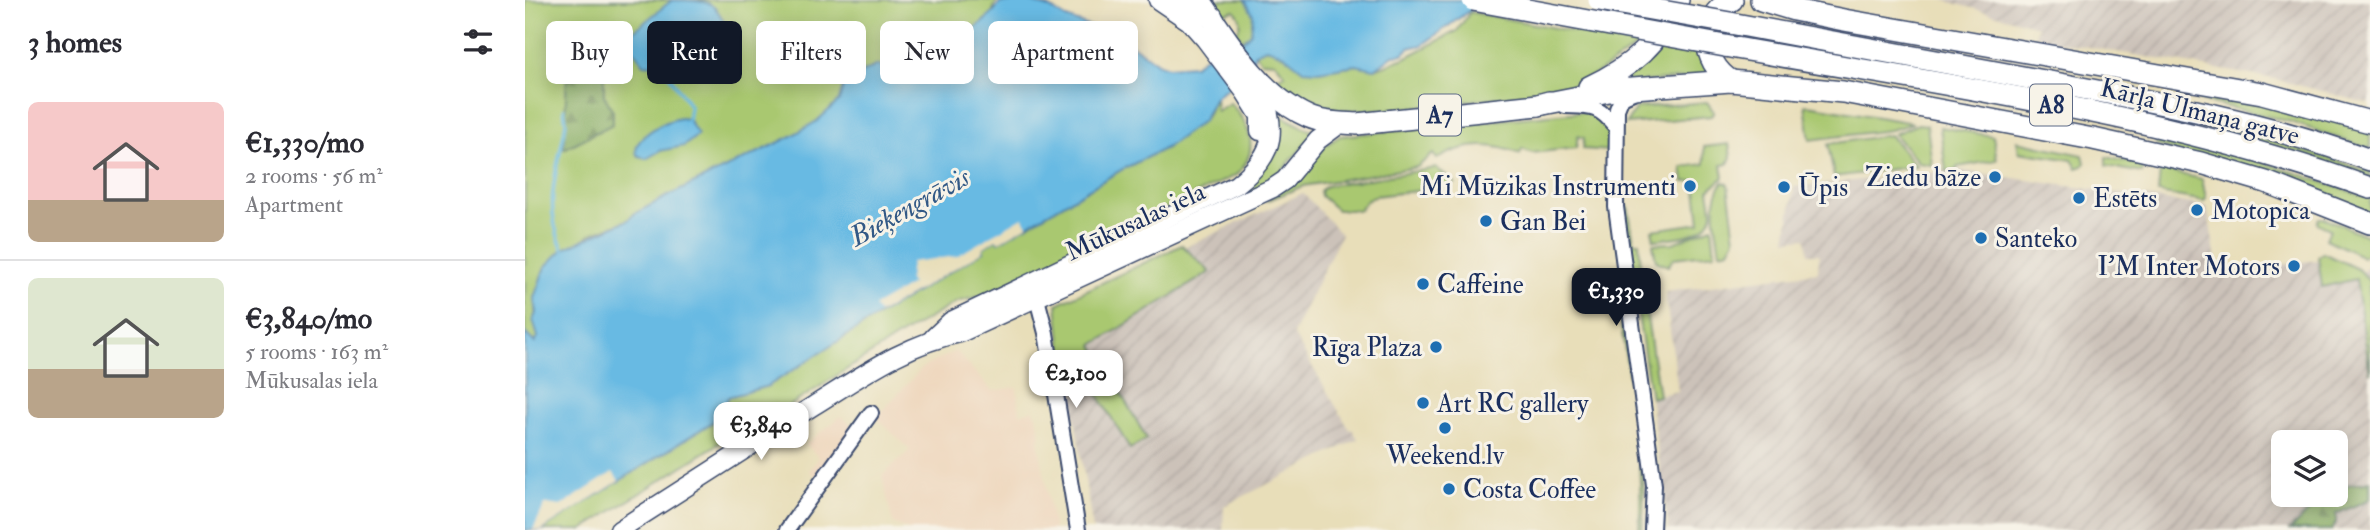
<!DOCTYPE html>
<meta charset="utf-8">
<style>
body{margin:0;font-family:"IM FELL Double Pica",serif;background:#f2f2f3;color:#2b2b33;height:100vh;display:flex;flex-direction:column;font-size:26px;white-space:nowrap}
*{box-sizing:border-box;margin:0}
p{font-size:23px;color:#7c7c81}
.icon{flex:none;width:38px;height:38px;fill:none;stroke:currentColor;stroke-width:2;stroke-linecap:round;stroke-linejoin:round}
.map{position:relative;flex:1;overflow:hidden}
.sheet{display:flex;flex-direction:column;background:#fff;width:525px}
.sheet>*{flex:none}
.top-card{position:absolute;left:21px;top:21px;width:665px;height:63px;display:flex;gap:14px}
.fabs{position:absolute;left:1746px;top:430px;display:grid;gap:14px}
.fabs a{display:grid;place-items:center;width:77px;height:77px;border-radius:10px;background:#fff;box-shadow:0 4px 18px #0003;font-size:35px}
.price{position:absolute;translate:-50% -60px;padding:0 16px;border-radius:14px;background:#fff;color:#222;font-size:23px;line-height:46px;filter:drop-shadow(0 2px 4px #0008)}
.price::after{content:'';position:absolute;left:50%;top:42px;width:21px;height:16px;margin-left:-10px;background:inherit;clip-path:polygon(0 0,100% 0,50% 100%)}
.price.active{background:#111827;color:#fff}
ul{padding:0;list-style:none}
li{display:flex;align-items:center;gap:21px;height:175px;padding:0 28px}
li+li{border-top:2px solid #e1e1e2}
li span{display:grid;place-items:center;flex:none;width:196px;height:140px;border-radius:10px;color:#555}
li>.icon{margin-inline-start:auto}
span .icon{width:84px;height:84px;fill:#fffc;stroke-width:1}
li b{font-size:30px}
h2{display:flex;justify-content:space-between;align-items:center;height:84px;padding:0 28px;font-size:30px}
.tag{padding:0 24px;border-radius:10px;background:#fff;box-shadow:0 4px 18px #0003;font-size:24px;line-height:63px}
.tag.active{background:#111827;color:#fff}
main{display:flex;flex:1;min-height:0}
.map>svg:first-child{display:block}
.built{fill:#eed6bb}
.industrial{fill:url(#industrial-furrows)}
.green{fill:#a9c86f;stroke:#627c66;stroke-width:2}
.forest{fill:url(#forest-firs);stroke:#506e60;stroke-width:2}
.water{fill:#67bae3;stroke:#4174a0;stroke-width:2}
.pier{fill:#e8deb9}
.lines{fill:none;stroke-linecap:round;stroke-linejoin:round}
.stream{stroke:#67bae3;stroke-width:3.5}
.minor-casing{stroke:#3a496c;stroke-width:18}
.major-casing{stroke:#3a496c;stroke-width:21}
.highway-casing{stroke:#3a496c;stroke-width:24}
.minor{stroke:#fff;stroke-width:14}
.major{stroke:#fff;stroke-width:18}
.highway{stroke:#fff;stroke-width:21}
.highway-bridge-casing{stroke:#3a496c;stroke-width:24;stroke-linecap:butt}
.highway-bridge{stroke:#fff;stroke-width:21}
.poi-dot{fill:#1f6fb2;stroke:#f7f3e8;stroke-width:2.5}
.labels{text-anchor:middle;stroke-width:6;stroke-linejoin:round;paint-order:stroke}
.shield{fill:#f7f3e8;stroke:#5d6a87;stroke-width:2}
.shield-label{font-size:24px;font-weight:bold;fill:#1b2f5e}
.street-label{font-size:26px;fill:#1b2f5e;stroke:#f7f3e8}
.poi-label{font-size:26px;fill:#1b2f5e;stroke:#f7f3e8;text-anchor:start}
.water-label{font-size:28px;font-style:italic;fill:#325986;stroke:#f7f3e8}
</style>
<main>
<section class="sheet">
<h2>3 homes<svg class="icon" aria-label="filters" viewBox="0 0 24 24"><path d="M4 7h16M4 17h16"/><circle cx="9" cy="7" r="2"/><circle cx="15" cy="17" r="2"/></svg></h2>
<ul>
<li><span style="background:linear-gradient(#f6c9c9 70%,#b9a48a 0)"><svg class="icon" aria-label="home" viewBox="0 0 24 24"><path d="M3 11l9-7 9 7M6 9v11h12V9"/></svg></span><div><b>€1,330/mo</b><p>2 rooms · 56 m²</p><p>Apartment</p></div></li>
<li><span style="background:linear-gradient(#dfe7d0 65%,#b9a48a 0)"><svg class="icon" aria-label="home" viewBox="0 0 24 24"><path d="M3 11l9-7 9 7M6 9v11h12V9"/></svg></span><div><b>€3,840/mo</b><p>5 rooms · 163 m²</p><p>Mūkusalas iela</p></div></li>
</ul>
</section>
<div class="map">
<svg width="1845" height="530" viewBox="0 0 1845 530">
<defs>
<pattern id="industrial-furrows" width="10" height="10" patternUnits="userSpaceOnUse" patternTransform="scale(1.75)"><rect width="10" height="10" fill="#ccc2b9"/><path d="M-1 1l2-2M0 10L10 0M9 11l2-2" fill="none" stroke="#afa7a1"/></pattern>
<pattern id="forest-firs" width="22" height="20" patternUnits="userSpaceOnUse" patternTransform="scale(1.75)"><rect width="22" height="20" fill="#86ac62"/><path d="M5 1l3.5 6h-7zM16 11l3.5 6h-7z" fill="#6d8c54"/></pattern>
</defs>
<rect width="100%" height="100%" fill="#f7f3e8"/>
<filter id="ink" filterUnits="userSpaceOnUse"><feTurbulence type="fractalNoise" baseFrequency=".0143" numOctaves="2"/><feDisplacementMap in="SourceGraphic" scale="14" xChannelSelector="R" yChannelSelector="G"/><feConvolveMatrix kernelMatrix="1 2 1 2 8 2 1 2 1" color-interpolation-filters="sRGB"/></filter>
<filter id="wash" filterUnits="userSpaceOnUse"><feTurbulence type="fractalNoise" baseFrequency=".00686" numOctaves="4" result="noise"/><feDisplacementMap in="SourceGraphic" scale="28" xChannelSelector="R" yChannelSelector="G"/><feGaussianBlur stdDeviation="1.57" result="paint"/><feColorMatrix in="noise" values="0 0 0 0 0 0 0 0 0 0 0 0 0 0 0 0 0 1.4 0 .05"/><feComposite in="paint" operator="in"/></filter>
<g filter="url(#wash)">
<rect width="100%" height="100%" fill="#e8deb9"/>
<!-- built -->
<g class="built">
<path d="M431,351l36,40 25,-4 3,27 13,-5 4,7 4,21 -3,2 16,91h-145l-16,-7 -11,-47 28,-26 -34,-33 47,-50z"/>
<path d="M316,416l13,11 -37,51 -8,-7 10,-13 -13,-14z"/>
</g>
<!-- industrial -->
<g class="industrial">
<path d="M1418,0h427v104l-95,-25 -222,-38 -18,-6 2,-9z"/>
<path d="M1432,170l250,36 11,66 100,-12 5,27 33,-9 14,-14v217l-34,6v-44h-52v52h42l-36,35h-621l-19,-133 28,-6 -13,-99 153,-20 1,-18h-11l-2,-16 -20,2 8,-53z"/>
<path d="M778,193l38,41 -48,100 57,96 2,-1 6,10 -134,67 -1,24h-130l-36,-224z"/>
<path d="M1845,499v31h-38l4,-7v-9z"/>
</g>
<!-- green -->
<g class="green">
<path d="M0,0h472l-6,15 -42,35 -26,13 -17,12 -13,-2 -15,-8 -21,10 -11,2 -7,24 -22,20 -29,17 -122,59 -32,17 -6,6 -37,14 -46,33 -11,31 4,39 -3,6 -10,-10z"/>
<path d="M686,0h34l8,15 -2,19 -8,6 -7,-7c6,-9 6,-16 -2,-23l-12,4z"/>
<path d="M945,12l170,32c-27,19 -51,38 -84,47l-158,18 -46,1 -23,-2 -27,-8 -27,-21 10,-5 -10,-12 -14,-1 -6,-8 11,-5 7,2 45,21 38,-6 19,4 30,-11 52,-27z"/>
<path d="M1138,46l41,8 12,22 -101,8 29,-19z"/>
<path d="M1665,88l55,9 125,33v19l-79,-27 -105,-25z"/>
<path d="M690,97l1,14 14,-8c20,21 31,49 6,72l-251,120 -28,7 -55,32 -152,97 -7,-3 -161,102h-49l86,-49 103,-65 6,-19 40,-11 111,-71 32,-53 117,-37 95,-56 43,-21 41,-32z"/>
<path d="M1182,102l7,10 -3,4 -85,8 10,-16z"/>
<path d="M1280,105l9,1 99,17 -23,7 -80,10z"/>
<path d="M1613,109c79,16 156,35 232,63v6l-57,-21z"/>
<path d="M1065,111l4,1 16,18v21l-27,-2 1,-11 -6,-2 -2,12 -44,5 -10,-4 -2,5c-29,-12 -56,-11 -83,5l-4,-5 -16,13 -114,19 -37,15 36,-28 24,-28 14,-9z"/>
<path d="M750,113l37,18 2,3 -40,46 -118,56 -2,-5 85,-40z"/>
<path d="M1393,124l9,1 5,40 -13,-2 -25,-29z"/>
<path d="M1415,127l53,9 4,24 -40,7v3l-11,1z"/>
<path d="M1365,135l26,31 -82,11 -6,-33z"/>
<path d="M1632,139l57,11 55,14 101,34v19l-214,-72z"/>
<path d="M1492,141l66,14 2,8 -2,3 -6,2 -5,-8 -53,-8z"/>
<path d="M1204,144l2,13 -3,7 -6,1 2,12 -15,13c1,7 3,16 3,23 -3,24 -41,25 -58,27l-2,-10 48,-7 -5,-42 -11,1 -2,-15 23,-3 -1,-17z"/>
<path d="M1581,157l96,22 4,19 -2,3 -46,-8 2,-22 -17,-3 -1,5 -36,-7z"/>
<path d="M911,168l19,15 -31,7 -49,6 -8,4 -8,10h-22l-16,-14 -1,-5 6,-5z"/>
<path d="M1198,182l5,2 7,55 -6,11 -9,2c-3,-22 -12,-51 3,-70z"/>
<path d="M1103,206l6,36h5l2,25v4l-4,2 -5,-2 -10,-64z"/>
<path d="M1794,218h6l45,19v23l-2,-1 1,-3 -4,-2 -2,3 -37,-18 4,-10 -13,-6z"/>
<path d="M1187,227l3,26 -41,5 -6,8 -12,-5 -3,-17 20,-1z"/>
<path d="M657,245l28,27 -117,73 54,94 -17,10 -55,-93 -12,7 -6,-59z"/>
<path d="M1798,253l35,16 11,12 1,92 -14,-94 -34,8 -4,-31z"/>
<path d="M1090,286l3,1c12,80 31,162 24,243h-3c6,-80 -12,-161 -24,-241l-9,-1z"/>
<path d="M1118,291l16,105 -8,2 -16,-103 1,-3z"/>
</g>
<!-- forest -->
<g class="forest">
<path d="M52,28l15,5 12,22v40l9,16v13l-49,25 3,-81z"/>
<path d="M1845,481v18l-34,15v9l-4,7h-42l36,-35h10v-8z"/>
</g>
<!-- water -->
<g class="water">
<path d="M147,0c12,0 28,0 38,4 17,11 28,50 -1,51 -10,0 -18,-7 -26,-10 -15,9 -16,22 -39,19l-17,-23 3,-7z"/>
<path d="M720,0h239l-62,45 -13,3 -6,6 -10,1 -18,14 -19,-4 -38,6 -15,-1 -19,-15 -11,-5 -7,-2 -11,5 -7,19 -33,25 -12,24 -37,27 -43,21 -124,73 -3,-3 -13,9 1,3 -105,64 -111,71 -40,11 -6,19 -180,114h-17v-197l10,10 3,-6 -5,-17 3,-7 -2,-15 11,-31 18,-18 65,-29 6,-6 32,-17 122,-59 29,-17 22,-20 7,-24 11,-2 21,-10 15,8 13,2 17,-12 26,-13 42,-35 9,-12 27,-2 23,7 16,10 28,10 21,12 14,3 30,21 9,3 26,-2 26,-19 20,-3 6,-5 5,-5 2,-18z"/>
<path d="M156,118l7,1 10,16 -14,11 -24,5 -14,8 -9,-4c-6,-17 28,-35 44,-37z"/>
</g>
<!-- pier -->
<g class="pier">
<path d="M498,217l5,8 -29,17 -3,-3 -13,9 1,3 -105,63 -5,-8 38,-22 -3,-4 2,-18 46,-6z"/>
<path d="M88,472l6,9 -77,49h-9l12,-26 16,2z"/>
</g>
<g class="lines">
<!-- stream -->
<g class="stream">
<path d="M143,59v15l22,32 -2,13"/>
<path d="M38,249c-22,-47 -4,-80 3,-127l-2,-13"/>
</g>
</g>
</g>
<g filter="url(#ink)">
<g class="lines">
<defs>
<g id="minor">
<path d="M1110,91l-13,6 -5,12 -1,98 38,278 -2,45"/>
<path d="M1040,106c26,1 33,-1 50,20"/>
<path d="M509,287l12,46 32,197"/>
<path d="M262,530l84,-117"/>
</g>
<g id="major">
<path d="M633,0l31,21 16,18 40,53 15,24v15"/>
<path d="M408,338l18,-17 285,-136c43,-34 41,-56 22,-105"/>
<path d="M94,530c64,-41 129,-83 194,-124 47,-29 92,-62 147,-73l313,-145 12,-8 33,-40 23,-17"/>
</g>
<g id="highway">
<path d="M647,0l40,17"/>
<path d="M675,0c29,43 60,95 109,117 14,6 32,6 48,7l181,-19 11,-3"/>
<path d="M1236,0l33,10 50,10 418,73 108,29"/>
<path d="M1205,23c103,19 206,38 309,57 112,21 224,41 331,80"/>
<path d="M1200,46c216,39 438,67 645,142"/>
<path d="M1206,81c-30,-19 -34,-64 1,-81"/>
<path d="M1064,87c41,-19 71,-44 89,-87"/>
<path d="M1013,105l81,-16 112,-8 112,11 250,47 108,24 65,19 104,41"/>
</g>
</defs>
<!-- minor casing -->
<use href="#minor" class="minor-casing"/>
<!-- major casing -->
<use href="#major" class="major-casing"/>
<!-- highway casing -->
<use href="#highway" class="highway-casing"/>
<!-- minor -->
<use href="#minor" class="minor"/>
<!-- major -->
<use href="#major" class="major"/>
<!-- highway -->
<use href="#highway" class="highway"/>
<defs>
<g id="highway-bridge">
<path d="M948,0l252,46"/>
<path d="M1074,0l131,23"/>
</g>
</defs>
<!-- highway-bridge casing -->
<use href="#highway-bridge" class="highway-bridge-casing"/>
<!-- highway-bridge -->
<use href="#highway-bridge" class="highway-bridge"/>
</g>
</g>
<!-- markers -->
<g class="poi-dot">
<circle cx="1470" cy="177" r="7"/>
<circle cx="1165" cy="186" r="7"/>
<circle cx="1259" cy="187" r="7"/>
<circle cx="1554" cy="198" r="7"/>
<circle cx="1672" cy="210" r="7"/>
<circle cx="961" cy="221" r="7"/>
<circle cx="1456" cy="238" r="7"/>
<circle cx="1769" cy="266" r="7"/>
<circle cx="898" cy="284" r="7"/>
<circle cx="911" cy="347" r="7"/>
<circle cx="898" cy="403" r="7"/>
<circle cx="920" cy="428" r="7"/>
<circle cx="924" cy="489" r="7"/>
</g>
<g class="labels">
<!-- shield labels -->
<g class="shield">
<rect x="1505" y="84.5" width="42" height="41" rx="5"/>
<rect x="894" y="94.5" width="42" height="41" rx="5"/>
</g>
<g class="shield-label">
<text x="1526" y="113">A8</text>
<text x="915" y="123">A7</text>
</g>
<!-- street labels -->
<g class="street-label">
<text transform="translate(1675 111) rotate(14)" y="9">Kārļa Ulmaņa gatve</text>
<text transform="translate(610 221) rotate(-25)" y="9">Mūkusalas iela</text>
</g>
<!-- poi labels -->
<g class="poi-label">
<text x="1456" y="186" text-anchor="end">Ziedu bāze</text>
<text x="1151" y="195" text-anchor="end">Mi Mūzikas Instrumenti</text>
<text x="1273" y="196">Ūpis</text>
<text x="1568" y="207">Estēts</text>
<text x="1686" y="219">Motopica</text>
<text x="975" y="230">Gan Bei</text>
<text x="1470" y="247">Santeko</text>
<text x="1755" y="275" text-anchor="end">I'M Inter Motors</text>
<text x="912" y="293">Caffeine</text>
<text x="897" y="356" text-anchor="end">Rīga Plaza</text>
<text x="912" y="412">Art RC gallery</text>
<text x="920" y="464" text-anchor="middle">Weekend.lv</text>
<text x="938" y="498">Costa Coffee</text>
</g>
<!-- water labels -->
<g class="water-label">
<text transform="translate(384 206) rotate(-29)" y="10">Bieķengrāvis</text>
</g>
</g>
</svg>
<div class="fabs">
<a><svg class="icon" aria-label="layers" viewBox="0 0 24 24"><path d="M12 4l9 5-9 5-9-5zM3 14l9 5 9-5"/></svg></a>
</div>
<b class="price active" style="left:1091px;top:328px">€1,330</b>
<b class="price" style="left:551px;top:410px">€2,100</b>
<b class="price" style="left:236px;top:462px">€3,840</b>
<div class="top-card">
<a class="tag">Buy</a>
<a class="tag active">Rent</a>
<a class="tag">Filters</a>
<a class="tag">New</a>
<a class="tag">Apartment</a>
</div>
</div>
</main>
